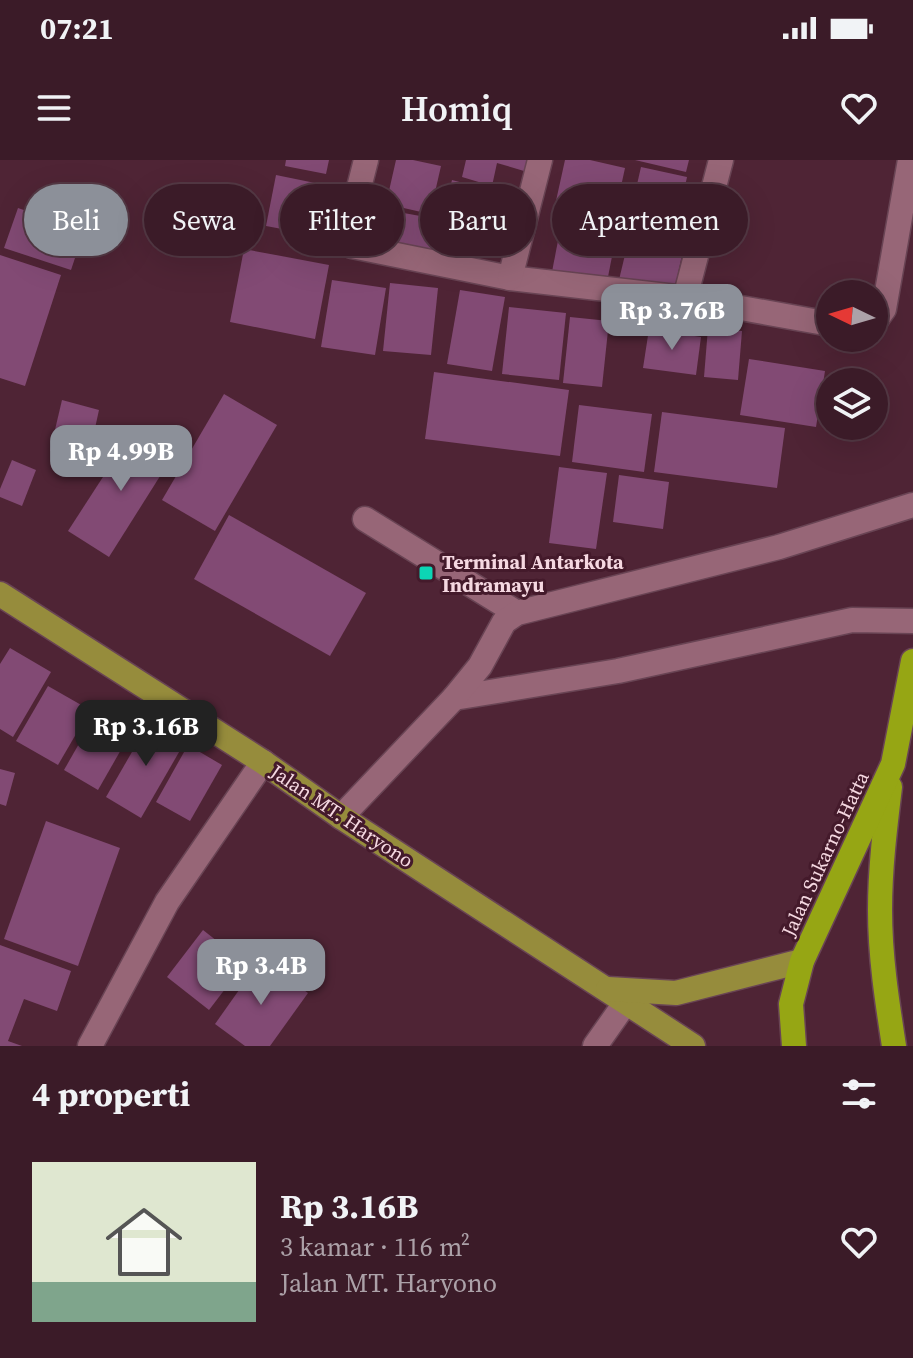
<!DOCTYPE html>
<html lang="id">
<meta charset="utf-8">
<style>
body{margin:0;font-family:"Source Serif 4",serif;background:#462834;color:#f1f3f6;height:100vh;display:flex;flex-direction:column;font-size:30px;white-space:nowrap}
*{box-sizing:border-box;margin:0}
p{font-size:26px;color:#aca1a8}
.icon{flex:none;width:44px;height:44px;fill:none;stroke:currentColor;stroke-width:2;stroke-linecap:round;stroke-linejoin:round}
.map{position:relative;height:886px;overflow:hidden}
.drawer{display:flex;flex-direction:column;background:#3b1b28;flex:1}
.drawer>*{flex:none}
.guide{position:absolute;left:24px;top:24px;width:866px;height:72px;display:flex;gap:16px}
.needle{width:52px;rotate:275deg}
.tools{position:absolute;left:816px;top:120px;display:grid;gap:16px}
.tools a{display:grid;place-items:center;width:72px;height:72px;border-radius:50%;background:#3b1b28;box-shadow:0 8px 32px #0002,0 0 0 2px #543945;font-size:40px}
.price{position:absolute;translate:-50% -68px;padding:0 18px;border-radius:16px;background:#8c9099;color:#fff;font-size:26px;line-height:52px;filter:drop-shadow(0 2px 4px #0008)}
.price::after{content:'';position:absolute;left:50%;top:48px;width:24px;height:18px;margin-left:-12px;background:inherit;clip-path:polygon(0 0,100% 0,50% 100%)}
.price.active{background:#222;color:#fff}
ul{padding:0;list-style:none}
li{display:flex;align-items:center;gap:24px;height:200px;padding:0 32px}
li+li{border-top:2px solid #543945}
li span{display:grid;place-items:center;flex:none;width:224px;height:160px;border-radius:0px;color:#555}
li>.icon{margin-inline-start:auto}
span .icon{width:96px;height:96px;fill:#fffc;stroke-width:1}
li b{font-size:34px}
h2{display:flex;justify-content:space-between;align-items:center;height:96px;padding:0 32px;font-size:34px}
.chip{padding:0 28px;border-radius:36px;background:#3b1b28;box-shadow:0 8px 32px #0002,0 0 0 2px #543945;font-size:28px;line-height:72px}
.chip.active{background:#8c9099;color:#fff}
.status{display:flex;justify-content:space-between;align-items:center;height:56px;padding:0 40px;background:#3b1b28;direction:ltr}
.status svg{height:22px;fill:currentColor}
header{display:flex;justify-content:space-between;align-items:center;height:104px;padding:0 32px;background:#3b1b28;font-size:36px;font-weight:600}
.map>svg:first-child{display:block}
.building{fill:#824a74}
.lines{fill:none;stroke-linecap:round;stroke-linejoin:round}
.minor-casing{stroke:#694454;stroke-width:27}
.major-casing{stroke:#694454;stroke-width:27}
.highway-casing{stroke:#694454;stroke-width:27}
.minor{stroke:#976677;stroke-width:24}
.major{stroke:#968c3c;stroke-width:24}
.highway{stroke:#96a614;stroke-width:24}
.poi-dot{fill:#0cd5b5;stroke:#441a2b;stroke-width:3}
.labels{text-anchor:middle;stroke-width:6;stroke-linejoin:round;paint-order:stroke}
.poi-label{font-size:20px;font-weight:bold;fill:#f5d8e1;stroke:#441a2b;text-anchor:start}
.street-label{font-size:20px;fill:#f5d8e1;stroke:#441a2b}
</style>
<div class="status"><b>07:21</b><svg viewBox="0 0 49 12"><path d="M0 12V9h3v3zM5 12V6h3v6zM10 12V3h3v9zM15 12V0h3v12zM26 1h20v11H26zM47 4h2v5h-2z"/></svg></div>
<header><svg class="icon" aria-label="menu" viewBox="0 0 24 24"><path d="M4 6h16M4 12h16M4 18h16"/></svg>Homiq<svg class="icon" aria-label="heart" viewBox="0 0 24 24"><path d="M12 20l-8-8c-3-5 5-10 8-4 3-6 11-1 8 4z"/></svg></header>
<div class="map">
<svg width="913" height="886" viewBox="0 0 913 886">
<rect width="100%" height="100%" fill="#4f2435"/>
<!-- building -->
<g class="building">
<path d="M286,0h43l-3,14 -41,-8z"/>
<path d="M396,0h17l28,6 -11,48 -44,-10z"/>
<path d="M466,0h61l-3,11 -27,-8 -5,23 -30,-9z"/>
<path d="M565,0h25l35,8 -12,55 -59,-13z"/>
<path d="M635,0h54l-3,12z"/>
<path d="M641,7l46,10 -13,61 -47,-10z"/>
<path d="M276,15l44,9 -11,50 -43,-8z"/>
<path d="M452,20l56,15 -13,47 -55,-15z"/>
<path d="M194,24l45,9 -12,60 -44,-9z"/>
<path d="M18,48l66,23 -13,39 -67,-22z"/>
<path d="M387,50l50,9 -7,37 -50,-9z"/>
<path d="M562,60l55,11 -11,56 -55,-10z"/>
<path d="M630,74l54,12 -11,50 -55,-12z"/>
<path d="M244,89l85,16 -14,74 -85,-17z"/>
<path d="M0,95l61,20 -36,111 -25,-8z"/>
<path d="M332,120l54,8 -11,67 -54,-8z"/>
<path d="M390,123l48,5 -7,67 -48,-4z"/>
<path d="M460,130l45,7 -13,74 -45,-7z"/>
<path d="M509,147l57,6 -7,67 -57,-6z"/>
<path d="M570,157l39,4 -7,66 -39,-4z"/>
<path d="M708,168l34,3 -4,49 -34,-3z"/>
<path d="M649,169l52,8 -5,38 -53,-7z"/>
<path d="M749,199l76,12 -9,56 -76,-12z"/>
<path d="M434,212l135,18 -9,66 -135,-17z"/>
<path d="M224,234l53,31 -62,106 -53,-31z"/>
<path d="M62,240l37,10 -11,50 -38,-9z"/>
<path d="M579,245l73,9 -8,58 -72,-10z"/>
<path d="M662,252l123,16 -8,60 -123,-16z"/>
<path d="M134,269l40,25 -65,103 -41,-26z"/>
<path d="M12,300l24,10 -14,36 -22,-9v-8z"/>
<path d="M559,307l48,6 -11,76 -47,-6z"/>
<path d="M619,315l50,7 -6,47 -50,-7z"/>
<path d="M229,355l137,78 -36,63 -136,-77z"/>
<path d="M10,488l41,24 -38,65 -13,-8v-65z"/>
<path d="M48,526l42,24 -32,55 -42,-24z"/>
<path d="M96,554l34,20 -32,56 -34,-20z"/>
<path d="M151,559l35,21 -45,78 -35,-21z"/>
<path d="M188,585l34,20 -32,56 -34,-19z"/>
<path d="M0,609l15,4 -9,33 -6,-2z"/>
<path d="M46,661l74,27 -42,118 -74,-27z"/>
<path d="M203,770l42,33 -36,47 -42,-33z"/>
<path d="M0,785l71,26 -14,40 -33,-12 -16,42 14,5h-22z"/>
<path d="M261,799l47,34 -38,53h-25l-30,-22z"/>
</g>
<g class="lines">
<defs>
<g id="minor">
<path d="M366,0l-18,71 4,15 158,32 175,20 145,26"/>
<path d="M510,118l30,-118"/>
<path d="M685,138l36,-138"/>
<path d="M874,163l10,-14 26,-149"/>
<path d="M365,359l152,94"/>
<path d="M454,538l164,-27 234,-51 61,1"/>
<path d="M341,657l113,-119 26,-32 24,-44 13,-9 262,-66 134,-42"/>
<path d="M90,886l77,-144 96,-140"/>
<path d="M595,886l31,-44"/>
</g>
<g id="major">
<path d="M0,434l263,168 78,55 352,229"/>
<path d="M608,829l68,4 126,-32"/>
</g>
<g id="highway">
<path d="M890,627c-5,41 -10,82 -10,123 0,46 7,91 14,136"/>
<path d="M794,886l-3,-42 11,-43 91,-197 20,-103"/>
</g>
</defs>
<!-- minor casing -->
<use href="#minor" class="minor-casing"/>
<!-- major casing -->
<use href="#major" class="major-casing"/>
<!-- highway casing -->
<use href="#highway" class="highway-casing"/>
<!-- minor -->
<use href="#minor" class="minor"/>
<!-- major -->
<use href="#major" class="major"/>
<!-- highway -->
<use href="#highway" class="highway"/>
</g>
<!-- markers -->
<rect class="poi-dot" x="418" y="405" width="16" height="16" rx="4"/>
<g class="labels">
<!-- poi labels -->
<g class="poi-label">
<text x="442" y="409">Terminal Antarkota<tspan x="442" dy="23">Indramayu</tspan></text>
</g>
<!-- street labels -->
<g class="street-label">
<text transform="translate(342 656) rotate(34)" y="7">Jalan MT. Haryono</text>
<text transform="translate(825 694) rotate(-65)" y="7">Jalan Sukarno-Hatta</text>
</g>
</g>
</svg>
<div class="tools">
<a><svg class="needle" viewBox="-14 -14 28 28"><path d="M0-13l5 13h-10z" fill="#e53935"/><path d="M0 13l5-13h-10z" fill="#aca1a8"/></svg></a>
<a><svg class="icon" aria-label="layers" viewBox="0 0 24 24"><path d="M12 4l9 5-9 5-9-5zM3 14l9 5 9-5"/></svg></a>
</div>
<b class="price" style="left:672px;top:192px">Rp 3.76B</b>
<b class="price" style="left:121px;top:333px">Rp 4.99B</b>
<b class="price active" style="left:146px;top:608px">Rp 3.16B</b>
<b class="price" style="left:261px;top:847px">Rp 3.4B</b>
<div class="guide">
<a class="chip active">Beli</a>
<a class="chip">Sewa</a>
<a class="chip">Filter</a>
<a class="chip">Baru</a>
<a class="chip">Apartemen</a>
</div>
</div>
<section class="drawer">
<h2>4 properti<svg class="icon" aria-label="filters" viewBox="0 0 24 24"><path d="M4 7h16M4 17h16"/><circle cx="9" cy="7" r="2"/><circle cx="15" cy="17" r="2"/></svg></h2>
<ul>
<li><span style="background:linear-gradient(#dfe7d0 75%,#7fa58c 0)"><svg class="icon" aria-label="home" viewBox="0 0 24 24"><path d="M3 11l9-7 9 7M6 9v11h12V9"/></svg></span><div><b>Rp 3.16B</b><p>3 kamar · 116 m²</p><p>Jalan MT. Haryono</p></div><svg class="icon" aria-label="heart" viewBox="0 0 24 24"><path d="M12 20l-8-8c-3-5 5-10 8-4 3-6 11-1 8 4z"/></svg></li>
</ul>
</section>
